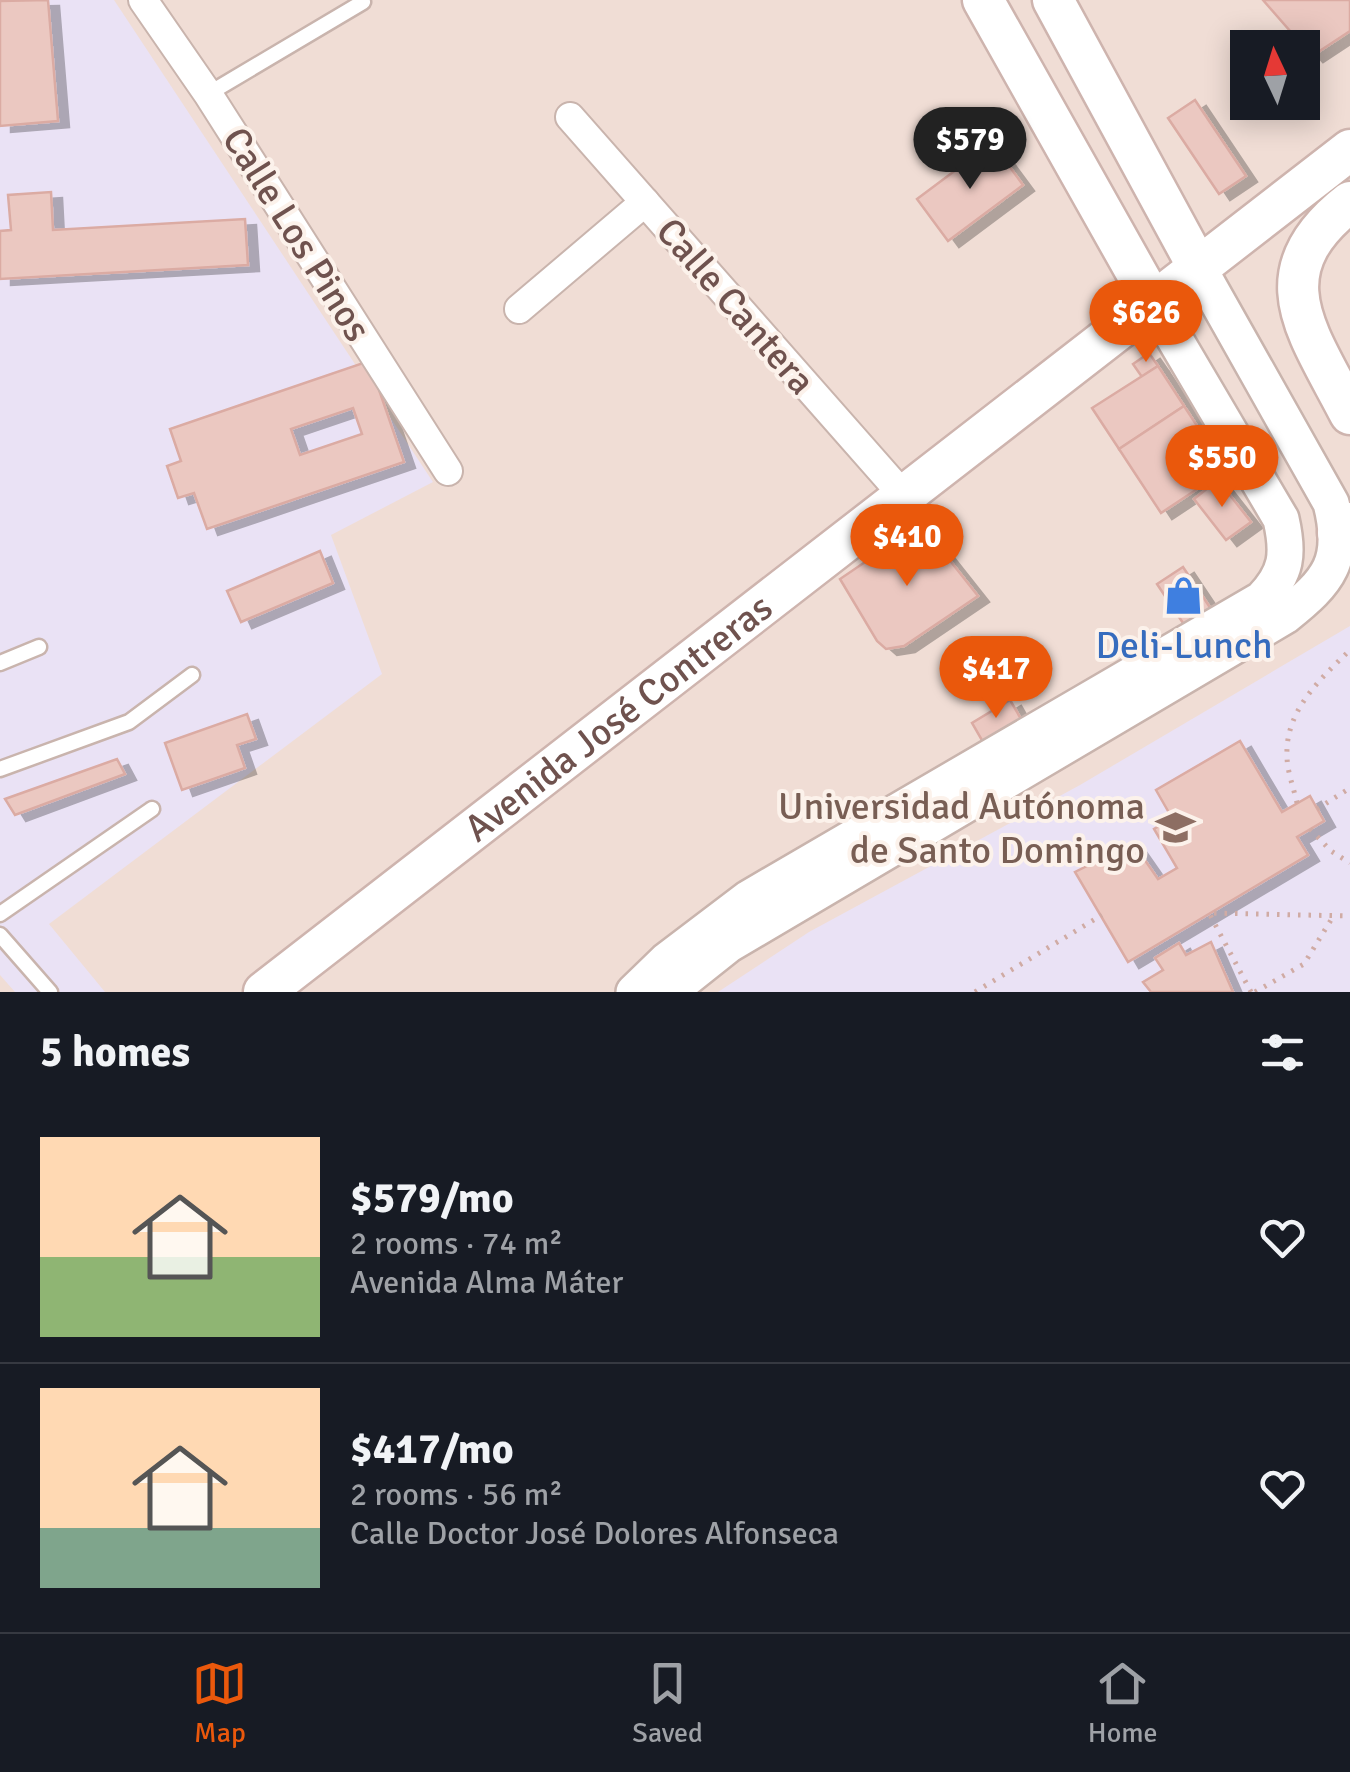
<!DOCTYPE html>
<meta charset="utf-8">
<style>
body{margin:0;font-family:Signika,sans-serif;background:#20242c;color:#f1f3f6;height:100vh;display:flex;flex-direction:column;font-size:38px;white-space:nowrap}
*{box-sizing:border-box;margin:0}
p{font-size:32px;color:#9ea1a6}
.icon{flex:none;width:55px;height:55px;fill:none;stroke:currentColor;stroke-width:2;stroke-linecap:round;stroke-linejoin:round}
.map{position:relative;height:992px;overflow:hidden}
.details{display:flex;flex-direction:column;background:#171b24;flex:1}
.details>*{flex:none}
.needle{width:65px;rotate:356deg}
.controls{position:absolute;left:1230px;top:30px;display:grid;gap:20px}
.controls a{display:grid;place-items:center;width:90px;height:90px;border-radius:0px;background:#171b24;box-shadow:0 5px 25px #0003;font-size:50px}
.price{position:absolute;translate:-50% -85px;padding:0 22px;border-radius:35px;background:#ea580c;color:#fff;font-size:32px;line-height:65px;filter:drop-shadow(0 2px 5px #0008)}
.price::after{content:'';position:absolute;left:50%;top:60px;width:30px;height:22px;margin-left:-15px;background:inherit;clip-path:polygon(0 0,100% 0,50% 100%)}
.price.on{background:#222;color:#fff}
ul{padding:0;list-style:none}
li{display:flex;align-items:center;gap:30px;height:250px;padding:0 40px}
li+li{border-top:2px solid #363941}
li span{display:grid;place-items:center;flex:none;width:280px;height:200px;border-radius:0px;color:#555}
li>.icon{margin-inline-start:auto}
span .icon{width:120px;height:120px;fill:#fffc;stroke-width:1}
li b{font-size:42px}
h2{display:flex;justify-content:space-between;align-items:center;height:120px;padding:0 40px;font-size:42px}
.tabs{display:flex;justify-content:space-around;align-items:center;height:140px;border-top:2px solid #363941;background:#171b24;font-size:28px;color:#9ea1a6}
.tabs a{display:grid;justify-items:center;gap:5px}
.tabs .on{color:#ea580c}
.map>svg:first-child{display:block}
.residential{fill:#f0ddd5;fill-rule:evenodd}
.education{fill:#eae2f5}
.building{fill:#ebc8c1;stroke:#dbaba3;stroke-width:2.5;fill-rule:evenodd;filter:url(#shadow)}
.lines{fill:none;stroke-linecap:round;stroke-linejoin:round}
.service-casing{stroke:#c9b4ad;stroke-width:19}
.minor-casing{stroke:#c9b4ad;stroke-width:32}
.tertiary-casing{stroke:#c9b4ad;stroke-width:40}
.secondary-casing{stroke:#ceb4ae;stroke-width:45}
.path{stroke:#d0aba4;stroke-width:5;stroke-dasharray:2.5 8;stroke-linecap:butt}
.service{stroke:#fff;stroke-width:14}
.minor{stroke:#fff;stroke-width:28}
.tertiary{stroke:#fff;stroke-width:35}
.secondary{stroke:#fff;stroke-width:40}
.labels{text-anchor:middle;stroke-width:8;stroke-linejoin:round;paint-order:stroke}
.street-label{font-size:38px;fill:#6f524e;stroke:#fcf2eb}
.shop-label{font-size:38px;fill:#366cbe;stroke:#fcf2eb}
.education-label{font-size:38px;fill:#785e54;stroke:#fcf2eb;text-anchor:end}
</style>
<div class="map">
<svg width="1350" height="992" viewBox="0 0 1350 992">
<defs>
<filter id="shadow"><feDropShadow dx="11" dy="6" stdDeviation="0" flood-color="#0004"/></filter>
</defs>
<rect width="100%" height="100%" fill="#f9ede6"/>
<!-- residential -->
<path class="residential" d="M0,0h1350v992h-1350zM1248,48h54v54h-54z"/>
<!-- education -->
<g class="education">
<path d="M0,0h114l319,482 -102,53 51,139 -333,250 56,68h-90l-15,-17z"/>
<path d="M1350,626v366h-632l91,-60 271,-147z"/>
</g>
<!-- building -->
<g class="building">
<path d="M48,0l10,121 -58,5v-125z"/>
<path d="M1263,0h87v31l-38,25z"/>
<path d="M1195,100l51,76 -27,18 -51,-76z"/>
<path d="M992,143l31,42 -75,56 -31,-42z"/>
<path d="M51,192l2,38 192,-11 3,46 -248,14v-48l11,-1 -3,-35z"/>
<path d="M1149,353l9,13 -16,11 -9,-13z"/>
<path d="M369,361l35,101 -197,67 -13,-36 -16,5 -11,-32 14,-5 -11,-32zM353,408l9,26 -62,21 -9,-26z"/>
<path d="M1158,366l26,40 -65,43 -27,-41z"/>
<path d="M1184,406l42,64 -65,43 -42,-64z"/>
<path d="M1218,480l33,42 -25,18 -32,-41z"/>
<path d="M921,524l57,72 -74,50 -18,3 -9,-8 -37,-62z"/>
<path d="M320,551l13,32 -92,39 -14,-31z"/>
<path d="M1183,567l28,42 -26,17 -28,-42z"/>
<path d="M1010,700l11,19 -38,23 -11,-19z"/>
<path d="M247,714l9,25 -19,6 8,23 -63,22 -17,-47z"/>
<path d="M1240,741l42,71 28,-16 14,25 -27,16 11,18 -180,107 -53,-90 58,-29 25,36 19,-11 -23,-39 18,-11 -16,-28z"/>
<path d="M117,759l8,15 -110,41 -10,-16z"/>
<path d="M1211,942l22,50h-82l-8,-10 20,-12 -8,-12 24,-15 7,12z"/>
</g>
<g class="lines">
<defs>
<g id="service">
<path d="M208,94l155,-92"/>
<path d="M0,663l39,-16"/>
<path d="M0,769l129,-47 63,-47"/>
<path d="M0,914l152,-105"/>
<path d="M0,935l50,57"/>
</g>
<g id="minor">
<path d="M143,0l65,94 240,377"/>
<path d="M570,117l333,378"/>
<path d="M519,309l126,-107"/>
</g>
<g id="tertiary">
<path d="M634,992l32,-31 83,-63 513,-299c25,-26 27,-45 19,-80l-128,-217"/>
<path d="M669,992l59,-47 557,-329c44,-35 61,-55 46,-113l-133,-236"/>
</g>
<g id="secondary">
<path d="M983,0l170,302"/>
<path d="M1053,0l145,267"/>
<path d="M1350,202c-92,71 -42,130 0,212"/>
<path d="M1338,533l12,-10"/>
<path id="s1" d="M264,992l1086,-842"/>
</g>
</defs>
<!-- service casing -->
<use href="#service" class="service-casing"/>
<!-- minor casing -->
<use href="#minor" class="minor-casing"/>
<!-- tertiary casing -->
<use href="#tertiary" class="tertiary-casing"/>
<!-- secondary casing -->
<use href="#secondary" class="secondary-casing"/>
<!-- path -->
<g class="path">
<path d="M1297,803c-3,-14 -10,-32 -10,-47 -2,-45 33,-77 63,-106"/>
<path d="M1317,809l33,-21"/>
<path d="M1310,829l21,22 19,12"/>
<path d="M975,992l127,-77"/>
<path d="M1251,992l-42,-79 141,3"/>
<path d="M1255,992l49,-28 30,-49"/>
</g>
<!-- service -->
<use href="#service" class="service"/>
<!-- minor -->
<use href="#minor" class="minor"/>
<!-- tertiary -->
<use href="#tertiary" class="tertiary"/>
<!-- secondary -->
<use href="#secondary" class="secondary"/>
</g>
<!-- icons -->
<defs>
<symbol id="shop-bare" viewBox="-9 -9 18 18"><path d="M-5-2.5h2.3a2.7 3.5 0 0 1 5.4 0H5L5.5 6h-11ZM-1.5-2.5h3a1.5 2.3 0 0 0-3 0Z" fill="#3f7fe0" stroke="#fcf2eb" stroke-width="2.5" paint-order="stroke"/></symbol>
<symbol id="university-bare" viewBox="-9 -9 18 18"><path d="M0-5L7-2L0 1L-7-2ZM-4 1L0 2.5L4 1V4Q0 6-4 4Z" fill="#8d6e63" stroke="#fcf2eb" stroke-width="2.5" paint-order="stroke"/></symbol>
</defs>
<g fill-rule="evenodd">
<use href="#shop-bare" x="1156" y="568" width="55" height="55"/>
<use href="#university-bare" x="1148" y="800" width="55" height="55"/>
</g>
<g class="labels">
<!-- street labels -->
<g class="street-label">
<text transform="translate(297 234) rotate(58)" y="13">Calle Los Pinos</text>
<text transform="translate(736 306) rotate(49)" y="13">Calle Cantera</text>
<text dy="13" stroke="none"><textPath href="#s1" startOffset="448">Avenida José Contreras</textPath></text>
</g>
<!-- shop labels -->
<g class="shop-label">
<text x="1184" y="658">Deli-Lunch</text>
</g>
<!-- education labels -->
<g class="education-label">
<text x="1145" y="819">Universidad Autónoma<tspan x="1145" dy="44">de Santo Domingo</tspan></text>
</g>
</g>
</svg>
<div class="controls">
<a><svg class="needle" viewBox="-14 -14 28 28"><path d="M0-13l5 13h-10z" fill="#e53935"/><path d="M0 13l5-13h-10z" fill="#9ea1a6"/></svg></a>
</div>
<b class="price on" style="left:970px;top:192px">$579</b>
<b class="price" style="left:1146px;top:365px">$626</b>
<b class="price" style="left:1222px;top:510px">$550</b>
<b class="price" style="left:907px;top:589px">$410</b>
<b class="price" style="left:996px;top:721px">$417</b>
</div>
<section class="details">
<h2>5 homes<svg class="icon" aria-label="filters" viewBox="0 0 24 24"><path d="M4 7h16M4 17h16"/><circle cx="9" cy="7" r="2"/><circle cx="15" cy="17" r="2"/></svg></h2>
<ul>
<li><span style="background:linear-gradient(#ffd9b3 60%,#8fb573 0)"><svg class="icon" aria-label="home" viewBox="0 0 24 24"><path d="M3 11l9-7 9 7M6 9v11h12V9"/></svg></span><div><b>$579/mo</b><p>2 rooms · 74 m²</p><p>Avenida Alma Máter</p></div><svg class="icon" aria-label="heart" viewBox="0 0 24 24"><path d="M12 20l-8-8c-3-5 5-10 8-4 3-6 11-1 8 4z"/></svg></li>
<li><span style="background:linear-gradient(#ffd9b3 70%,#7fa58c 0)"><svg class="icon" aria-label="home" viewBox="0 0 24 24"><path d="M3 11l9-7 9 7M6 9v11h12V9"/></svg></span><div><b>$417/mo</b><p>2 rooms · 56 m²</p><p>Calle Doctor José Dolores Alfonseca</p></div><svg class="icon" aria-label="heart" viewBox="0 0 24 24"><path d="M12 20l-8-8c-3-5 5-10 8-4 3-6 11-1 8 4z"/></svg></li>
</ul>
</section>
<nav class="tabs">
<a class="on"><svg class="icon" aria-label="map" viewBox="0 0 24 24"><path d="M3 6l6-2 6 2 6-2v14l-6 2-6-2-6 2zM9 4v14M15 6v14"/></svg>Map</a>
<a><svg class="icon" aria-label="saved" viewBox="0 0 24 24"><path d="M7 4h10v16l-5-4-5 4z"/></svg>Saved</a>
<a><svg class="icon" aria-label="home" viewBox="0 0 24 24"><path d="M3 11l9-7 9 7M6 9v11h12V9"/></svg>Home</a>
</nav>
